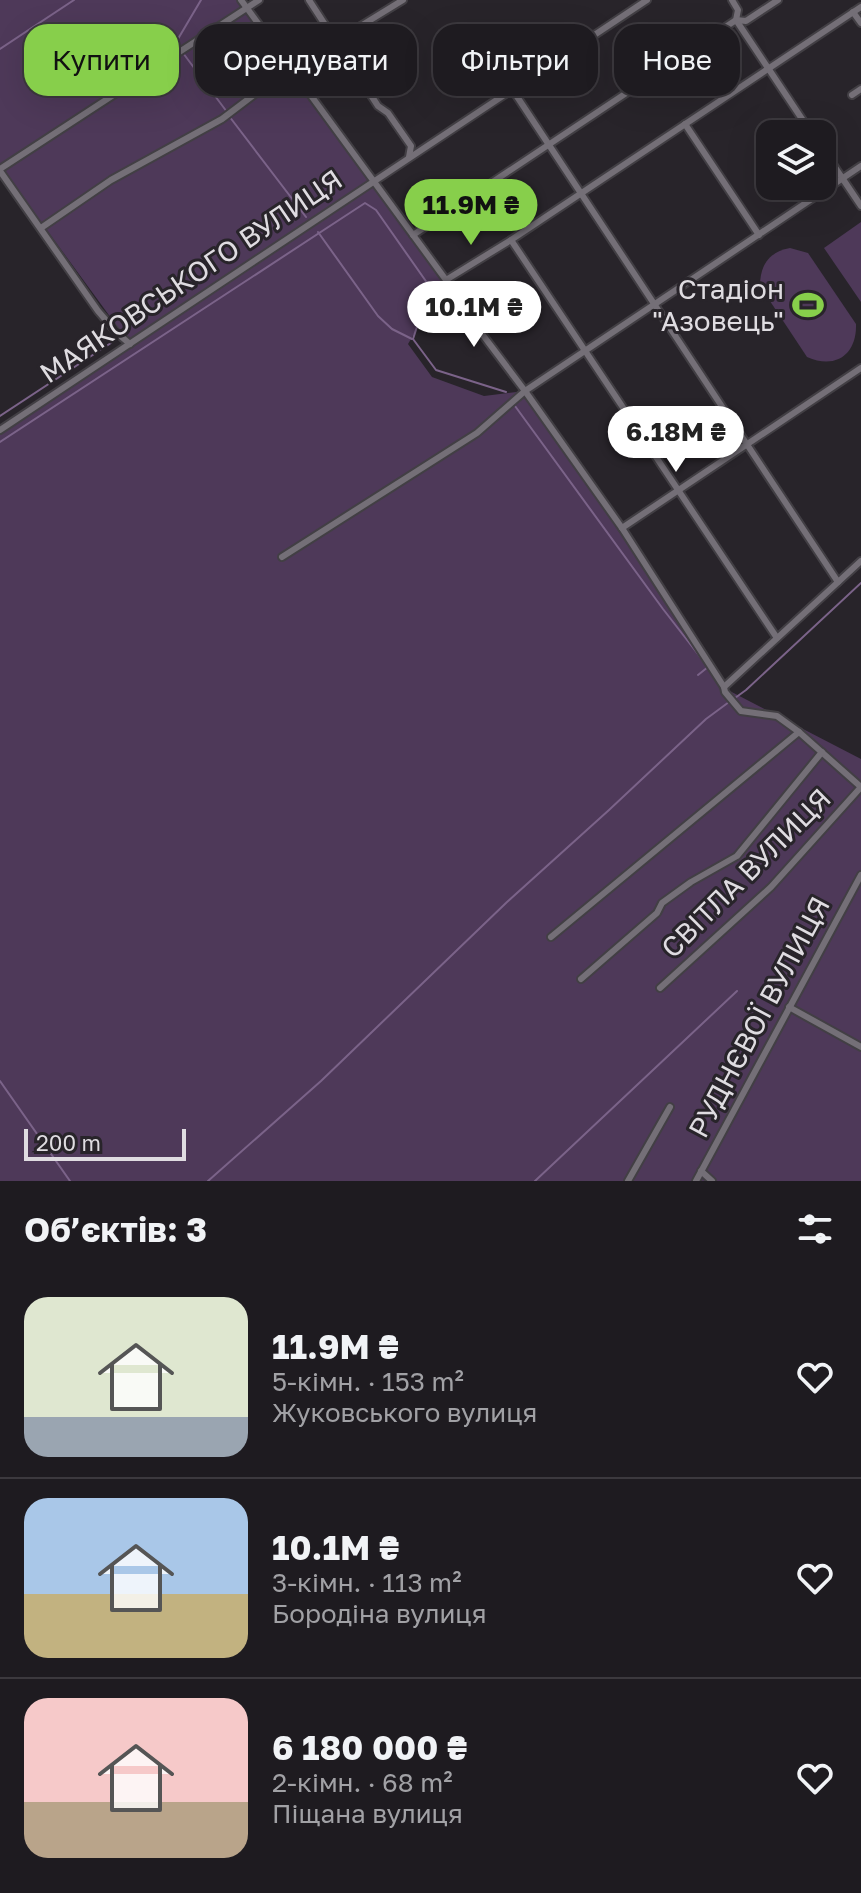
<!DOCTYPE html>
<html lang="uk">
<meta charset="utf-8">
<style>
body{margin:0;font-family:"Golos Text",sans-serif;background:#262429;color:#f1f3f6;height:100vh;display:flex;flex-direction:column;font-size:30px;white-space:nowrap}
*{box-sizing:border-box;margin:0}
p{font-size:26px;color:#a1a1a5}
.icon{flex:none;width:44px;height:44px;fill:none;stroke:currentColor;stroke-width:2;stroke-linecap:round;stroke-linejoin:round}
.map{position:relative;height:1181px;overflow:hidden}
.details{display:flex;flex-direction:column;background:#1e1b20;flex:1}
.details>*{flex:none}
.hud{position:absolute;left:24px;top:24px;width:814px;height:72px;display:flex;gap:16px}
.tools{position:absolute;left:756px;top:120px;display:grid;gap:16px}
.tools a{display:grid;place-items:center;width:80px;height:80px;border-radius:16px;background:#1e1b20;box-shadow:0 8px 32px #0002,0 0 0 2px #3c393e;font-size:40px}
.scale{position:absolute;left:24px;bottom:20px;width:162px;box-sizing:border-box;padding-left:8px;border:4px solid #dfdce1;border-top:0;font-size:22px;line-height:28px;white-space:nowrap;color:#dfdce1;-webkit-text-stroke:6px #28242a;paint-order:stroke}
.price{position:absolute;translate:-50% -68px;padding:0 18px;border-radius:28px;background:#fff;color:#222;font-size:26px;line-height:52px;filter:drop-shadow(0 2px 4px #0008)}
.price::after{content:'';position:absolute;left:50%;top:48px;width:24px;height:18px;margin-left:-12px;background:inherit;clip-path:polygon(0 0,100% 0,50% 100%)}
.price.on{background:#87cf4b;color:#111}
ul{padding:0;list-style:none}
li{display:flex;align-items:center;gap:24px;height:200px;padding:0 24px}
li+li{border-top:2px solid #3c393e}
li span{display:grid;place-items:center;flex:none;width:224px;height:160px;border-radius:24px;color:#555}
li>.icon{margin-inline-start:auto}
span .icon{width:96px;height:96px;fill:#fffc;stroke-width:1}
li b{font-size:34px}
h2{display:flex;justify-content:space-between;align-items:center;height:96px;padding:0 24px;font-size:34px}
.chip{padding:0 28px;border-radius:24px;background:#1e1b20;box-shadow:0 8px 32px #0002,0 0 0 2px #3c393e;font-size:28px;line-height:72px}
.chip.on{background:#87cf4b;color:#111}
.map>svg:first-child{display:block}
.green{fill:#4e3959}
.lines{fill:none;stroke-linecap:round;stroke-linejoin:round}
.stream{stroke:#7b6389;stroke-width:2}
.minor-casing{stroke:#423f44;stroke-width:10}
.minor{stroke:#746f77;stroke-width:6}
.labels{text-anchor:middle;stroke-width:6;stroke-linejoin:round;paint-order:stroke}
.street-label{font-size:28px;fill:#dfdce1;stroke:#28242a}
.poi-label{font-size:28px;fill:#dfdce1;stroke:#28242a;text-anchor:end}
</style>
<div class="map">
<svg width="861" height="1181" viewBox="0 0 861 1181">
<rect width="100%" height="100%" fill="#28242a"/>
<!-- green -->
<g class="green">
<path d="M0,0h241l205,280 -38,64 24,33 52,19 41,-5 97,137 100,159 139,72v422h-861v-750l130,-87 -130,-178z"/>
<path d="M861,222v80l-37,-54z"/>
<path d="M790,248l18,5 48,71c1,30 -20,46 -49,33l-47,-71c0,-21 9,-34 30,-38z"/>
</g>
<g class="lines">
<!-- stream -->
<g class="stream">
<path d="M178,48l-3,-4 26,-44"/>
<path d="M0,49l74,-49"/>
<path d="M183,53l44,59"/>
<path d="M229,116l77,101"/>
<path d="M318,232l60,84 14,13 20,10"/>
<path d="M515,406l148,203 45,58 -10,8"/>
<path d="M0,416l114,-75"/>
<path d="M0,442l365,-239 11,7 54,77 -17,52 23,31 70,22"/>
<path d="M735,698l11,-8 115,-107"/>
<path d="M0,1081l70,100"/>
<path d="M208,1181l113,-100 186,-179 102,-92 97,-91 23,-17"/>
<path d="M535,1181l202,-190"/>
</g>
<defs>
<g id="minor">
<path d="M241,0l205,280 30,46 49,65 97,137 102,159"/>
<path d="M309,0l69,106 10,7 23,33 -2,11"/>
<path d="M732,0l6,10 -2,10 76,114"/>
<path d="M853,12l8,11"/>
<path d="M512,89l326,493"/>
<path d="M852,95l9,-6"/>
<path d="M685,124l74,111"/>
<path d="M822,148l39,58"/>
<path d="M0,169l259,-169"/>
<path d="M0,171l98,140 19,22 13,11"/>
<path d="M41,228l70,-48 111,-61 54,-41 127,-78"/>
<path d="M413,235l323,-215 10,1 32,-21"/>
<path d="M511,240l266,398"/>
<path d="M446,280l65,-40 350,-233"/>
<path d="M0,430l647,-430"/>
<path d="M622,528l239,-160"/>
<path d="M282,557l195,-124 48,-42 336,-225"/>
<path d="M861,561l-137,126 1,5 16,19 36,5 22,16 62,55"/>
<path d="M551,937l248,-205"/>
<path d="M581,979l76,-66 5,-10 29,-21 46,-26 85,-104"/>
<path d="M660,988l111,-101 90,-100"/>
<path d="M789,1007l72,40"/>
<path d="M701,1171l11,10"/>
<path d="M628,1181l42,-74"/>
<path d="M696,1181l165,-306"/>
</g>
</defs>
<!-- minor casing -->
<use href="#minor" class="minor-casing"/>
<!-- minor -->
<use href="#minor" class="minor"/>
</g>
<!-- icons -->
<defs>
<symbol id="stadium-bare" viewBox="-9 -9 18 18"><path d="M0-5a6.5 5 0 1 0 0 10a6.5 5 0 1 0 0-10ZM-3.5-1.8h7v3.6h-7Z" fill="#87cf4b" stroke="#28242a" stroke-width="2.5" paint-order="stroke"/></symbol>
</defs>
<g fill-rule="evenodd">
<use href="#stadium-bare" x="786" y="283" width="44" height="44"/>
</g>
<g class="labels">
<!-- street labels -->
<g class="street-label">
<text transform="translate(191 276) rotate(-34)" y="10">МАЯКОВСЬКОГО ВУЛИЦЯ</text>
<text transform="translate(746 873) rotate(-45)" y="10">СВІТЛА ВУЛИЦЯ</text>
<text transform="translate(759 1017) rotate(-62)" y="10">РУДНЄВОЇ ВУЛИЦЯ</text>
</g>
<!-- poi labels -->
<g class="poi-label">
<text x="784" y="299">Стадіон<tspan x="784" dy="32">"Азовець"</tspan></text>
</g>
</g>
</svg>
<div class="tools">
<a><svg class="icon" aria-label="layers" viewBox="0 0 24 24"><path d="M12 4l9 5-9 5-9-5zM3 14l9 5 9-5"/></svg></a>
</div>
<div class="scale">200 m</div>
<b class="price on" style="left:471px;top:247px">11.9M ₴</b>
<b class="price" style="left:474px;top:349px">10.1M ₴</b>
<b class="price" style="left:676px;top:474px">6.18M ₴</b>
<div class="hud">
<a class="chip on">Купити</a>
<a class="chip">Орендувати</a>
<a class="chip">Фільтри</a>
<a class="chip">Нове</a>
</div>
</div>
<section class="details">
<h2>Об’єктів: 3<svg class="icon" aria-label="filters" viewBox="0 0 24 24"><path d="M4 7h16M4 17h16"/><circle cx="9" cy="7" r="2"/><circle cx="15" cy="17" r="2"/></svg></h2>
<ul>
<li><span style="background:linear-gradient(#dfe7d0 75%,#9aa5b1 0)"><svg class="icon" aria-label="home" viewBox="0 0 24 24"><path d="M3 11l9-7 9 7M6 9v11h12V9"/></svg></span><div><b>11.9M ₴</b><p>5-кімн. · 153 m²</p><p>Жуковського вулиця</p></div><svg class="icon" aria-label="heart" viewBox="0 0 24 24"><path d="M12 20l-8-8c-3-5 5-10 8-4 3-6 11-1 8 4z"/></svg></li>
<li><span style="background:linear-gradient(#a9c7e8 60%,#c2b280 0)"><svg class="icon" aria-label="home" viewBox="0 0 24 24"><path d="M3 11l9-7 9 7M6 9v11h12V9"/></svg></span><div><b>10.1M ₴</b><p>3-кімн. · 113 m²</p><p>Бородіна вулиця</p></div><svg class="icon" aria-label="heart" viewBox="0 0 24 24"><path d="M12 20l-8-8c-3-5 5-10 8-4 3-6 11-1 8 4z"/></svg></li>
<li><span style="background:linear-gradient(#f6c9c9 65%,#b9a48a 0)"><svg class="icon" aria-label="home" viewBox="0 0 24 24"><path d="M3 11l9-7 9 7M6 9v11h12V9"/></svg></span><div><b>6 180 000 ₴</b><p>2-кімн. · 68 m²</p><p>Піщана вулиця</p></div><svg class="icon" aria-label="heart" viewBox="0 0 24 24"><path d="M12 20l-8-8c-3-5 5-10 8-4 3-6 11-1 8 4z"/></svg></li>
</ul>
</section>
